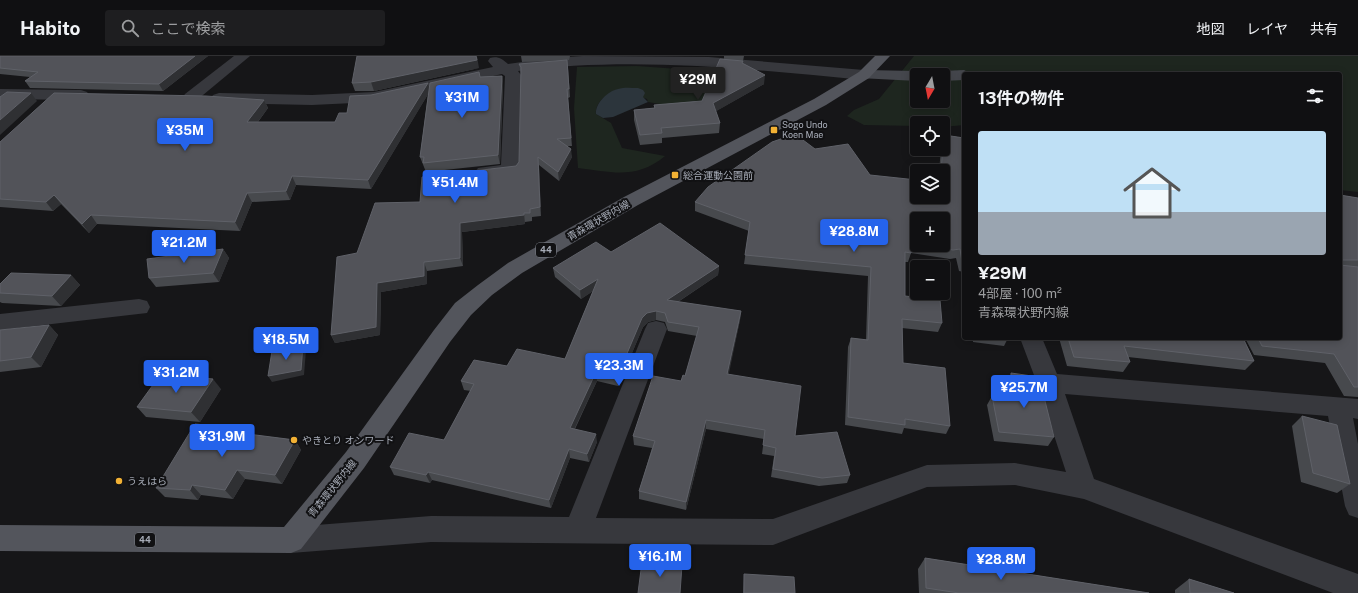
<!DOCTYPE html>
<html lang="ja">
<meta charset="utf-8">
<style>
body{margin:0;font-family:"Public Sans","Noto Sans JP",sans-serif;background:#1e1e20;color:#f1f3f6;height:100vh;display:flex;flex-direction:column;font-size:15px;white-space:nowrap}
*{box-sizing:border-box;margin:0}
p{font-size:13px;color:#9c9d9f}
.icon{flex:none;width:22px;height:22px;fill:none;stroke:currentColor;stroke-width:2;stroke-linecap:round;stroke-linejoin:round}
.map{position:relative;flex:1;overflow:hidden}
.sheet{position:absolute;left:962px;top:16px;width:380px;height:268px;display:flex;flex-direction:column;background:#101012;border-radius:4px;box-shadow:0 2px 10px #0003,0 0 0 1px #303032}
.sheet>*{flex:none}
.needle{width:26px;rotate:190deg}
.tools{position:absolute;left:910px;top:12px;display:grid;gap:8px}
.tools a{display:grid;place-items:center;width:40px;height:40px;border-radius:4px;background:#101012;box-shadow:0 2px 10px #0003,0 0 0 1px #303032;font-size:20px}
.price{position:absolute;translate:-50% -34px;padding:0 9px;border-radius:4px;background:#2563eb;color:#fff;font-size:13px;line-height:26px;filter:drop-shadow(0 1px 2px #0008)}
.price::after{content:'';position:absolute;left:50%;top:24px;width:12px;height:9px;margin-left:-6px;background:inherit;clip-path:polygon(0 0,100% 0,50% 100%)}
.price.on{background:#222;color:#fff}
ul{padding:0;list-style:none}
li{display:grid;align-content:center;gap:8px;height:212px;padding:0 16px}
li span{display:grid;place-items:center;height:124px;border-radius:4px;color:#555}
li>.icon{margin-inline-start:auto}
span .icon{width:72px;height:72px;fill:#fffc;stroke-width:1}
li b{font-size:17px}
h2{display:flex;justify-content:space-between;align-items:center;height:48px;padding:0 16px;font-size:17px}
header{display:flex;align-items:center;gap:24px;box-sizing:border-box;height:56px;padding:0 20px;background:#101012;border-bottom:1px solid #303032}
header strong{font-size:19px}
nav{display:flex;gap:22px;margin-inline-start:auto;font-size:14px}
.search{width:280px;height:36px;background:#1e1e20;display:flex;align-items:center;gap:10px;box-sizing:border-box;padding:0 14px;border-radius:4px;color:#9c9d9f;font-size:15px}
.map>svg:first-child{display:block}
.green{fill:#1e261f;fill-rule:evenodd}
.water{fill:#2c353c}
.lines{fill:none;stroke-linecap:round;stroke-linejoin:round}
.street{fill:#37383d;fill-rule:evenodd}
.secondary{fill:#45474d;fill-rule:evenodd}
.primary{fill:#53555c;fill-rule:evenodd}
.wall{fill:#47494d}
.shaded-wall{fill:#2f3033}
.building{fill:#525359;stroke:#5f6168}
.poi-dot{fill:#f2b134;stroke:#111113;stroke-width:1.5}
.labels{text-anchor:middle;stroke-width:4;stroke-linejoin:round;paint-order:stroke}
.far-poi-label{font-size:9px;fill:#a8adb8;stroke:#111113;text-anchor:start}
.shield{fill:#111113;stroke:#7b7e86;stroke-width:1}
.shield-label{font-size:9px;font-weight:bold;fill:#a8adb8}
.poi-label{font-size:10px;fill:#a8adb8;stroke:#111113;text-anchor:start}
.street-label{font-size:10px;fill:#a8adb8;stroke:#111113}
</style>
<header>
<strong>Habito</strong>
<div class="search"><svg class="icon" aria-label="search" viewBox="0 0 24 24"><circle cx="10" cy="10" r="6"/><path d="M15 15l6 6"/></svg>ここで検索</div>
<nav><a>地図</a><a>レイヤ</a><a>共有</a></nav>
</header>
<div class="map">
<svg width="1358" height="537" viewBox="0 0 1358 537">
<rect width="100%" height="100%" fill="#161618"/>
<!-- green -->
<g class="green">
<path d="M914,0h444v136l-18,-2v-116h-376v51l-21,2v-4h-26v3l-53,-1 -17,-9 7,-6 25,-11zM917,19h26v26h-26z"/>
<path d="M637,10l69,5 1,41 -59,-10 -1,-3 -29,-10c-10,5 -23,12 -22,25l15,9 11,25 43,8c-29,24 -53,16 -87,12l-4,-60 3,-41z"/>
</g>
<!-- water -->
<path class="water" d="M638,32l5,2 2,3 -2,4 5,5 -35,15 -10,1 -7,-4c-1,-11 12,-23 22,-25 6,-2 14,-1 20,-1z"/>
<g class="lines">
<!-- street -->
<g class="street">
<path d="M234,0h16l-53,44h-12l-2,-3 2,-3z"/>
<path d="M583,0l126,1 155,13 5,2 3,3 -3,3 -5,2c-115,-11 -231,-24 -346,-9l3,4 -2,95 -3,4c-11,3 -27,5 -38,2l-3,-4 3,-4 23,-3 4,-89 -3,-2 -128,28 -62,3 -93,-2 -6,-2 -2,-3 2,-3 6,-2 93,2 62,-3 119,-25 -5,-6 2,-3c8,-2 12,1 18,6l42,-6z"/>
<path d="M0,33l81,1 6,2 2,3 -2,3 -6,2 -81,-1z"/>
<path d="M139,243l8,2 3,6 -3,6 -147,17v-16z"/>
<path d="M656,265l8,2 3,6 -71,189 177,1 154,-54 88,-2 51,9 -29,-89 -17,-45h22l15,36 301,25v20l-5,-1 5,26v74l-9,-3 -4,-9 -17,-90 -263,-22 29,85 264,95v19h-25l-249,-94 -69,-14 -88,2 -154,58 -342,-3 -140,11 -10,-4 -4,-9 4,-9 10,-4 140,-11 138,1 76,-188 3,-6z"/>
</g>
<!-- secondary -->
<g class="secondary">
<path d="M864,14l53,1 7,4h-7v6l-58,-3 -3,-3 3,-3z"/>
<path d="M964,14l7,4h-7v6l-21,1v-6h-7l7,-4z"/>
</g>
<!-- primary -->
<path class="primary" d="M875,0h15l-21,22 -43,27 -188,100 -116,68 -30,22 -21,20 -21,27 -86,126 -63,81 -10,4 -291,-2v-26l284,2 62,-75 88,-122 21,-27 23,-18 30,-22 116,-66 190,-98 45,-27z"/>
</g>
<!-- wall -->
<g class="wall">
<path d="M0,0h208l-45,35 -133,-3 -5,-7 5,-4 -30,-3z"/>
<path d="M521,0h49l-1,4 -47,2z"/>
<path d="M724,0h20l-1,5 -6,-1 5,3 22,21 -48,27 4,12 -1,10 -57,5v5l-22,2 -6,-25v-10l20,-2v-3l48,-4 22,-41z"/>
<path d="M519,8l49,4 2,29 -2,1 4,48h-5l5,11 -13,24 -20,-16 2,51 -9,1v4l-7,1v2l-63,8 1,34 -36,5v13l-46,8 -1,43 -45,8 -4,-8 26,-82 63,-51 96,-36 3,-4 2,-89z"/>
<path d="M479,12l-105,23h-19l-3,-8z"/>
<path d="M502,20l1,8 -3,80 -74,8 -6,-15 8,-63 -57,95 -75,-4 -6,15 -38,2 -12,29 -143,-7 -8,9 -28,-29 -8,7 -53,-4v-65l264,-42 4,8 -10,14h77l36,-27 57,-12 1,4 51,-10z"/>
<path d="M944,79l20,3v134l-5,-1 -3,-13 -6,1 -39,-6 -3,9h-3v34l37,27 -4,9 -36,-4 1,35 47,63 -4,8 -42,-6 -2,6 -57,-9 3,-78 3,-9 15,2 2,-64 -124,-12 5,-33 -54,-20v-9l120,-53 55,26 73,22v-26h-4l2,-22h2v-11z"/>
<path d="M1340,139l18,3v199l-14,-1 -19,-33 -71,-8 -9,-17h95z"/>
<path d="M223,193l6,9 -10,24 -63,5 -7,-9z"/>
<path d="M611,196l108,14 -1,9 -40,27 63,9 -1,9 -12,54 67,62 55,39 -3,8 -28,3 -48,-9 3,-21 -12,-2 2,-15 -58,-10 -20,81 -47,-11v-8l13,-43 -18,-3 -1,-9 48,-55 4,-5 12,-40 -29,-5 -3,-9 -9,-2 -8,2 -5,5 -25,59 -21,-5 -22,48 22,13 -8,20 -19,-4 -19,50 -119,-28 -2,3 -36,-8 -4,-8 54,-27 27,-49 -7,-1 -3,-9 46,-15 58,-7 28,-68 -12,8 -26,-22 -2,-9z"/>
<path d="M71,219l9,10 -19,21 -59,-3 -2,-1v-18z"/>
<path d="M49,269l9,10 -17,32 -41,5v-42z"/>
<path d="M973,282h35l-4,8 -31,-4z"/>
<path d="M1059,282h184l11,23 -9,9 -117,-13 2,5 -7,10 -56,-6z"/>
<path d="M1011,317l43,64 -6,9 -54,-5 -7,-36 5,-9 17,2 -3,-15z"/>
<path d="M221,333l-21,33 -54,-5 -9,-10z"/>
<path d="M1302,360l48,68 -13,9 -36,-11 -9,-56z"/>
<path d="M231,376l64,8 6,10 -19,34 -37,-5 -12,20 -32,-4 -3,5 -33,-3 -9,-9z"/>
<path d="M925,502l224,35h-230l-1,-24z"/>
<path d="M744,518l51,19h-52z"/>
<path d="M1189,523l45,14h-59v-3z"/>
</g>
<!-- shaded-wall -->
<g class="shaded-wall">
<path d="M195,0h13l-45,35 -4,-7z"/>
<path d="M477,0l2,12 -105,23 -3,-9z"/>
<path d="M567,4l1,8 2,29 -1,-8z"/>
<path d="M765,19l-1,9 -51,29v-10z"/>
<path d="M502,20l1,8 -3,80 -2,-9z"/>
<path d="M428,27l2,8 -59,98 -3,-9z"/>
<path d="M567,33l1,9 4,48 -1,-8z"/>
<path d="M31,37l6,8 -37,34v-15z"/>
<path d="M264,44l4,8 -17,23 -4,-9z"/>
<path d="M571,93l1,8 -13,24 -1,-9z"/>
<path d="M538,101l1,8 2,51 -1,-9z"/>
<path d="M292,120l4,9 -6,15 -4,-9z"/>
<path d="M247,137l5,9 -12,29 -5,-9z"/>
<path d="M54,139l7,9 -8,7 -7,-9z"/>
<path d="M524,157l1,11 -63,8 1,34 -3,-8v-35z"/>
<path d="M91,159l6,9 -8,9 -7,-9z"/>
<path d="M223,193l6,9 -10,24 -6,-9z"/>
<path d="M424,206l3,9v13l-46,8 -1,43 -45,8 -4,-8 46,-52z"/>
<path d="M719,210l-1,9 -51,34v-9z"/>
<path d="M71,219l9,10 -19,21 -9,-10z"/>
<path d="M598,223l1,8 -18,12 -1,-9z"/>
<path d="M656,255v9l-8,2 -5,5 -25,59 -1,-9 25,-59 5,-5z"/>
<path d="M741,255l-1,9 -13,63v-9z"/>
<path d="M49,269l9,10 -17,32 -10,-10z"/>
<path d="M303,289l3,5 -2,25 -32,7 -4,-6z"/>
<path d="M596,316l1,9 -26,55 -1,-8z"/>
<path d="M213,323l8,10 -21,33 -9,-10z"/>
<path d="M706,364v9l-20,81v-8z"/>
<path d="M227,371l8,10 -11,-6z"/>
<path d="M596,378l1,8 -8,20 -2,-8z"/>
<path d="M295,384l6,10 -19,34 -7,-9z"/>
<path d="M569,393l1,9 -19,50 -2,-8z"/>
<path d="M237,414l8,9 -12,20 -8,-9z"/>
<path d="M428,416l4,8 -2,3 -4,-8z"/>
<path d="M192,429l9,10 -3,5 -8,-10z"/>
</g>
<!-- building -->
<g class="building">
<path d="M0,0h195l-36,28 -134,-3 13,-9 -38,-4z"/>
<path d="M357,0h119l1,4 -106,22 -19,1z"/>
<path d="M720,3l23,2 -1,2 23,12 -52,28 7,20 -59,5 1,5 -22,2 -6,-25 21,-2 -1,-3 48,-4z"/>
<path d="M567,4l2,29h-2l4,49 -14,1 14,10 -13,23 -20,-15 2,50 -10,2v4h-6v2l-64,8v35l-36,4v14l-47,7 -1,44 -45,8 6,-78 20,-4 18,-50 45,-1 2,-25 94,-11 3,-4 2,-95 -2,-3z"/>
<path d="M479,16l1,5 22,-1 -4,79 -75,8 1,-6h-4l10,-74z"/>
<path d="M428,27l-60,97 -76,-4 -6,15 -39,2 -12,29 -144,-7 -9,9 -28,-29 -8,7 -46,-3v-57l54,-49 152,3 58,4 -17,22h88l4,-9h8l3,-17 21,-1z"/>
<path d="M7,36l24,1 -31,27v-23z"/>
<path d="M795,78l20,15 33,-5 22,31 47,5v17h26v-26h-2l3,-36 20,3v125l-2,-1 -2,-13 -7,1 -34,-5h24v-26h-26v26l-6,-1v9l-6,-1v44l35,4 2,23 -40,-4 1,44 42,5 5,58 -45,-7v6l-57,-8 3,-79 17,2 3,-73 -126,-12 5,-33 -55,-20 13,-15 64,-45z"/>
<path d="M1340,139l18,3v62h-16l-2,-2z"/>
<path d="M660,167l59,43 -52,34 74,11 -14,63 74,12 -6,50 42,-4 13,43 -28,3 -49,-9 3,-21 -13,-3 2,-15 -59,-10 -20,82 -47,-11 16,-50 -22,-5 20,-60 28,5 2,-6 2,1 14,-49 -31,-5 -3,-9 -9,-2 -9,2 -5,5 -25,59 -21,-5 -26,56 26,6 -9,20 -18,-5 -20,51 -121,-28 -2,3 -36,-8 19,-34 35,7 30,-56 -13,-3 13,-21 33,6 10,-17 48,10 33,-80 -18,11 -27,-22 43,-26 15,10z"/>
<path d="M223,193l-10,24 -64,5 -2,-19z"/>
<path d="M1340,209l18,2v120h-4l-20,-33 -72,-8 -4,-8h82z"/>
<path d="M11,217l60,2 -19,21 -52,-3v-9z"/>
<path d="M49,269l-18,32 -31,4v-31z"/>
<path d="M1068,282h175l11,23 -130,-15 6,16 -56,-5z"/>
<path d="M303,289l-2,25 -33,6 4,-25z"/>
<path d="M1011,317l28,4 15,60 -55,-5 -7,-36 23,2z"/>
<path d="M175,319l38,4 -22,33 -54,-5 21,-29 14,1z"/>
<path d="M1302,360l35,9 13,59 -37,-11z"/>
<path d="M195,368l32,3 -3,4 71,9 -20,35 -38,-5 -12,20 -33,-5 -2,5 -34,-2z"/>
<path d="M925,502l224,35h-190l-33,-5z"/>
<path d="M642,506l40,3 -2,28h-42z"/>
<path d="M744,518l50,3 1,16h-51z"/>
<path d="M1189,523l45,14h-44z"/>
</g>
<!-- markers -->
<g class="poi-dot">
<rect x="770" y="70" width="8" height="8" rx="2"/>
<rect x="671" y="115" width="8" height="8" rx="2"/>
<circle cx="294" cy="384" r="4"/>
<circle cx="119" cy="425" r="4"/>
</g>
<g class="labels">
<!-- far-poi labels -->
<g class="far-poi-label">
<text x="782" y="72">Sogo Undo<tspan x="782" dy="10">Koen Mae</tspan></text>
</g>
<!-- shield labels -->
<g class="shield">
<rect x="536" y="187" width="20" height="14" rx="3"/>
<rect x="135" y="477" width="20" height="14" rx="3"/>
</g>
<g class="shield-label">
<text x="546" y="197">44</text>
<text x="145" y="487">44</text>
</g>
<!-- poi labels -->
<g class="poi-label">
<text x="683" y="123">総合運動公園前</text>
<text x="302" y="388">やきとり オンワード</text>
<text x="127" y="429">うえはら</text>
</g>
<!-- street labels -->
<g class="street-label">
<text transform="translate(598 164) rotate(-30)" y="4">青森環状野内線</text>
<text transform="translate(332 432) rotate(-51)" y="4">青森環状野内線</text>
</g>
</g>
</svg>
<div class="tools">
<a><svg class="needle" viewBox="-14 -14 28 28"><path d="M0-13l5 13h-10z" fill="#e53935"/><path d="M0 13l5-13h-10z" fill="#9c9d9f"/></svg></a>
<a><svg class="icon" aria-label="locate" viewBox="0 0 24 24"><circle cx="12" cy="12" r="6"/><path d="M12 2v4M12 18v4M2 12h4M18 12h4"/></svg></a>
<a><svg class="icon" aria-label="layers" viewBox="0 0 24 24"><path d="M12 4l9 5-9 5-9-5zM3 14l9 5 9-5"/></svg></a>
<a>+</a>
<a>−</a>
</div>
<b class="price on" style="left:698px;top:45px">¥29M</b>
<b class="price" style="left:462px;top:63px">¥31M</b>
<b class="price" style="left:185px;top:96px">¥35M</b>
<b class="price" style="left:455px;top:148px">¥51.4M</b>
<b class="price" style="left:854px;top:197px">¥28.8M</b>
<b class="price" style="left:184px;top:208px">¥21.2M</b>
<b class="price" style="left:286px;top:305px">¥18.5M</b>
<b class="price" style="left:619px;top:331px">¥23.3M</b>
<b class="price" style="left:176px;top:338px">¥31.2M</b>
<b class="price" style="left:1024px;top:353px">¥25.7M</b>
<b class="price" style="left:222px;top:402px">¥31.9M</b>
<b class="price" style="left:660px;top:522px">¥16.1M</b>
<b class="price" style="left:1001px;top:525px">¥28.8M</b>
<section class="sheet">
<h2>13件の物件<svg class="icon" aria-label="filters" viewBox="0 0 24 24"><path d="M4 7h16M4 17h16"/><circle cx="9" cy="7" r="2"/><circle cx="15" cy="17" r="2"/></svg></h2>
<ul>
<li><span style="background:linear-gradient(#bfe0f5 65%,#9aa5b1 0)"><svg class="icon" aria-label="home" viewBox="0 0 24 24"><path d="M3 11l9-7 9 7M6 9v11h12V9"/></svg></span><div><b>¥29M</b><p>4部屋 · 100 m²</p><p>青森環状野内線</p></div></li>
</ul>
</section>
</div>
